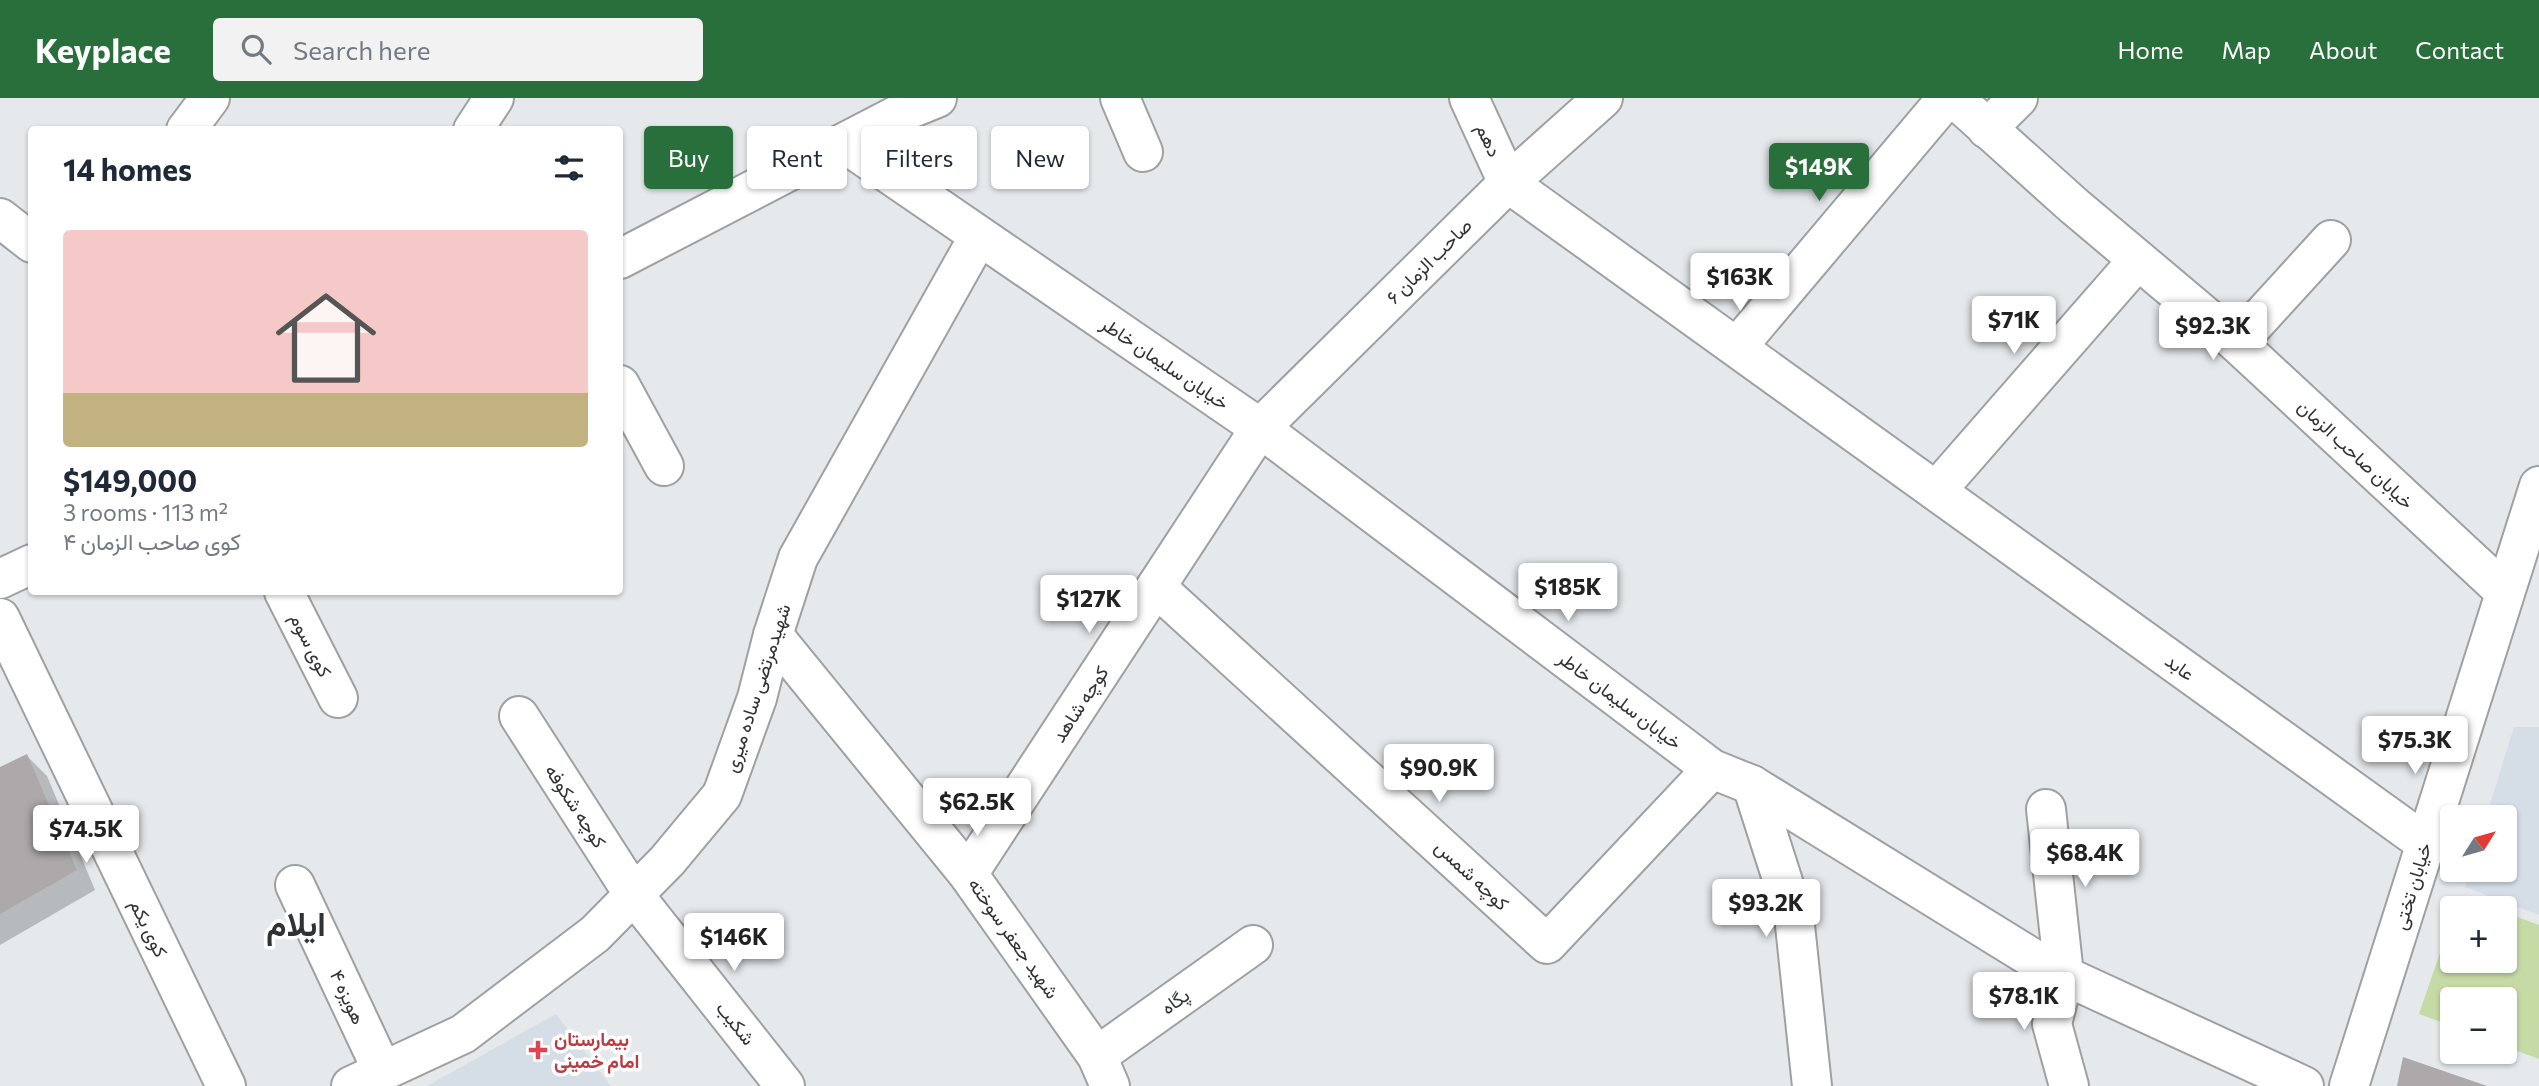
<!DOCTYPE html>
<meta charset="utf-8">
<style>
body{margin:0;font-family:Commissioner,Vazirmatn,sans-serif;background:#f2f2f3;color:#1f2937;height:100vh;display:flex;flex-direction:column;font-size:26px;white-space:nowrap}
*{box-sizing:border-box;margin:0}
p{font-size:23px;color:#747a83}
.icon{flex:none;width:38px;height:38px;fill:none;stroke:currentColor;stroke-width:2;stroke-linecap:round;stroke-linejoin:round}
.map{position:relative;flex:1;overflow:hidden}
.panel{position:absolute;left:28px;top:28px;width:595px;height:469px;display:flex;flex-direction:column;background:#fff;border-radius:7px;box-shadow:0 2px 5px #0004}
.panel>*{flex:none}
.top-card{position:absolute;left:644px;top:28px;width:665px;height:63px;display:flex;gap:14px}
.needle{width:46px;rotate:53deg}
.buttons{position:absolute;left:2440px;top:707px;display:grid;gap:14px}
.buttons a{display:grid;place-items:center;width:77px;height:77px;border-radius:7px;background:#fff;box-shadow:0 2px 5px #0004;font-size:35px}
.price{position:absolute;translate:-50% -60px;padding:0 16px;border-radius:7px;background:#fff;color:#222;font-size:23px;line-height:46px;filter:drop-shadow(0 2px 4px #0008)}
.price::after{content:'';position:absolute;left:50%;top:42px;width:21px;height:16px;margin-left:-10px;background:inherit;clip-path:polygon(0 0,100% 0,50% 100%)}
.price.active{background:#296f3b;color:#fff}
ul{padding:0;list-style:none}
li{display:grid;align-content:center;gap:14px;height:371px;padding:0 35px}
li+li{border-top:2px solid #e0e1e3}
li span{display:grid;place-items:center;height:217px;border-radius:7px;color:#555}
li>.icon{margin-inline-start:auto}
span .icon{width:126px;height:126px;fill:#fffc;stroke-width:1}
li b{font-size:30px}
h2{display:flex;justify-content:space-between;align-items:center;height:84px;padding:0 35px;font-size:30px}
.chip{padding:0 24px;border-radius:7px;background:#fff;box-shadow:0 2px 5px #0004;font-size:24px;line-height:63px}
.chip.active{background:#296f3b;color:#fff}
header{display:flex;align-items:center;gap:42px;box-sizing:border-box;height:98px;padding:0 35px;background:#296f3b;color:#fff}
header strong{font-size:33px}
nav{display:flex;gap:38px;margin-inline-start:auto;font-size:24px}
.search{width:490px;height:63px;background:#f2f2f3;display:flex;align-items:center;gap:18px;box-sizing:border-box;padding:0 24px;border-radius:7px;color:#747a83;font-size:26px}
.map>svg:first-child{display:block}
.built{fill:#d5dee6}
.green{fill:#c6daa6}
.shadow{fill:#0003}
.building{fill:#ada8a9}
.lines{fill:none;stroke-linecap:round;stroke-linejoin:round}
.minor-casing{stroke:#9ea1a4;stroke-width:42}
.major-casing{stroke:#9ea1a4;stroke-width:42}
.minor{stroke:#fff;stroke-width:38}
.major{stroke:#fff;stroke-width:38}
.health-dot{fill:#e0444e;stroke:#fff;stroke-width:2.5}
.labels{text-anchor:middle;stroke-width:7;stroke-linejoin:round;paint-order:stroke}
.street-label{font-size:19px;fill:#313234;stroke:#fff}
.health-label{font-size:19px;font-weight:bold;fill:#be3a42;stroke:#fff;text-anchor:start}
.town-label{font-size:33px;font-weight:bold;fill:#313234;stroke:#fff}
</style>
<header>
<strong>Keyplace</strong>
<div class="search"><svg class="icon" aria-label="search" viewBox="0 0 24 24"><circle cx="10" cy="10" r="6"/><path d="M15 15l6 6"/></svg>Search here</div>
<nav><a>Home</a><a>Map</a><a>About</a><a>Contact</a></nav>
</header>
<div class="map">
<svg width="2539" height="988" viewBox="0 0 2539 988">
<rect width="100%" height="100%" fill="#e5e9ec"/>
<!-- built -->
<g class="built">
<path d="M2514,629h25v188l-74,-28 6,-17h33v-53h-18z"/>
<path d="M556,916l55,72h-184z"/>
</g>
<!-- green -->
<path class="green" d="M2504,814l35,13v134l-35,-13v-47h-52v27l-33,-12 33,-96v43h52z"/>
<!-- shadow -->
<path class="shadow" d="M27,658l20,20 48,114 -95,55v-176z"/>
<!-- building -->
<g class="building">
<path d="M27,656l50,116 -77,44v-147z"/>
<path d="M2403,959l84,29h-90z"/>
</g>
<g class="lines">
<defs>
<g id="minor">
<path d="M1120,0l23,54"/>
<path d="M1469,0l39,85 917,660"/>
<path d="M1954,0l119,107 164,138 267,248"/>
<path d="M1987,31l31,-31"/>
<path d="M186,32l24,-32"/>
<path d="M473,32l21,-32"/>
<path d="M844,45l416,285 452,341 40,16 298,184 254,117"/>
<path d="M0,120l32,25"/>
<path d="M620,161l285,-148 32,-13"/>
<path d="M2237,245l94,-103"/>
<path d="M1737,249l210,-249"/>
<path d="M620,287l44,81"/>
<path d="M1936,393l202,-231"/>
<path d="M0,481l32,-15"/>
<path d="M1156,489l391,357 165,-175"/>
<path d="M284,494l54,106"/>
<path d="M0,520l226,468"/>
<path d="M773,537l195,239 129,182 13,30"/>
<path d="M519,618l115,179 151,191"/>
<path d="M1752,687l42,131 18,170"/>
<path d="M2046,711l18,166 -12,49 17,62"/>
<path d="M968,776l292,-446 248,-245 95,-85"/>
<path d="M295,787l87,185"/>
<path d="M1097,958l156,-111"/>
<path d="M351,988l112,-52 132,-100 72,-73 55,-66 35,-97 16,-63 25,-77 181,-322"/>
</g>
<path id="major" d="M2349,988l190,-600"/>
</defs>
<!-- minor casing -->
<use href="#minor" class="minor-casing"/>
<!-- major casing -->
<use href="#major" class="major-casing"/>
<!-- minor -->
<use href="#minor" class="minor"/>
<!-- major -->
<use href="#major" class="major"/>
</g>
<!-- markers -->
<path class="health-dot" d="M534.5 941.5h7v7h7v7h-7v7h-7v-7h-7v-7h7z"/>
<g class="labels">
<!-- street labels -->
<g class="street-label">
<text transform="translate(1489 42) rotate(65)" y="7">دهم</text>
<text transform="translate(1429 163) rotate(-45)" y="7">صاحب الزمان ۶</text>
<text transform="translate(1165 265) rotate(34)" y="7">خیابان سلیمان خاطر</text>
<text transform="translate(2356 356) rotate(43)" y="7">خیابان صاحب الزمان</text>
<text transform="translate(311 547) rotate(63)" y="7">کوی سوم</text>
<text transform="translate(2180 569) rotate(36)" y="7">عابد</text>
<text transform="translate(757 590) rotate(-72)" y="7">شهیدمرتضی ساده میری</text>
<text transform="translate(1620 602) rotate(37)" y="7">خیابان سلیمان خاطر</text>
<text transform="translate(1080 606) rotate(-57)" y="7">کوچه شاهد</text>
<text transform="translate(576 708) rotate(57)" y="7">کوچه شکوفه</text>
<text transform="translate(1472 777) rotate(43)" y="7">کوچه شمس</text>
<text transform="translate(2412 788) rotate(-73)" y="7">خیابان تختی</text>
<text transform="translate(149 830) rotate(64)" y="7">کوی یکم</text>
<text transform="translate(1014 840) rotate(55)" y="7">شهید جعفر سوخته</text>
<text transform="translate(348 899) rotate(65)" y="7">هویزه ۴</text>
<text transform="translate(1175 903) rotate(-36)" y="7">پگاه</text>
<text transform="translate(736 925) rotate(51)" y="7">شکیب</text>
</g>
<!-- health labels -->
<g class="health-label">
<text x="554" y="948">بیمارستان<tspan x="554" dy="22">امام خمینی</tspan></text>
</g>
<!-- town labels -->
<g class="town-label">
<text x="296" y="838">ایلام</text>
</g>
</g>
</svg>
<div class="buttons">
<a><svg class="needle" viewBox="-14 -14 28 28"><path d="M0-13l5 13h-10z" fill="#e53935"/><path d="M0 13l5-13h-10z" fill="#747a83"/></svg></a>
<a>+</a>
<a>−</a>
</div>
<b class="price active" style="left:1819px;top:105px">$149K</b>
<b class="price" style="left:1740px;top:215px">$163K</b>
<b class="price" style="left:2014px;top:258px">$71K</b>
<b class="price" style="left:2213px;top:264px">$92.3K</b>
<b class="price" style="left:1568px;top:525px">$185K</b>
<b class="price" style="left:1089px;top:537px">$127K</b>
<b class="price" style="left:2415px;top:678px">$75.3K</b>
<b class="price" style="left:1439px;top:706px">$90.9K</b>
<b class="price" style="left:977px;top:740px">$62.5K</b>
<b class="price" style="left:86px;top:767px">$74.5K</b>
<b class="price" style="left:2085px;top:791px">$68.4K</b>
<b class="price" style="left:1766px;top:841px">$93.2K</b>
<b class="price" style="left:734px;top:875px">$146K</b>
<b class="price" style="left:2024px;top:934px">$78.1K</b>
<div class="top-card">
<a class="chip active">Buy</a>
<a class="chip">Rent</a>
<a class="chip">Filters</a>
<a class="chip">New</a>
</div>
<section class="panel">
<h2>14 homes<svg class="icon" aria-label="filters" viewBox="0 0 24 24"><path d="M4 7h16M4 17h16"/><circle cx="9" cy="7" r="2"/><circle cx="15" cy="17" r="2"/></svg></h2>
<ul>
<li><span style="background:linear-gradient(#f6c9c9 75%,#c2b280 0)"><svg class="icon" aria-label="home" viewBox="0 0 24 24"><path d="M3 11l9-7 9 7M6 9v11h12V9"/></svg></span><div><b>$149,000</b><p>3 rooms · 113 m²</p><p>کوی صاحب الزمان ۴</p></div></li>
</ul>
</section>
</div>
